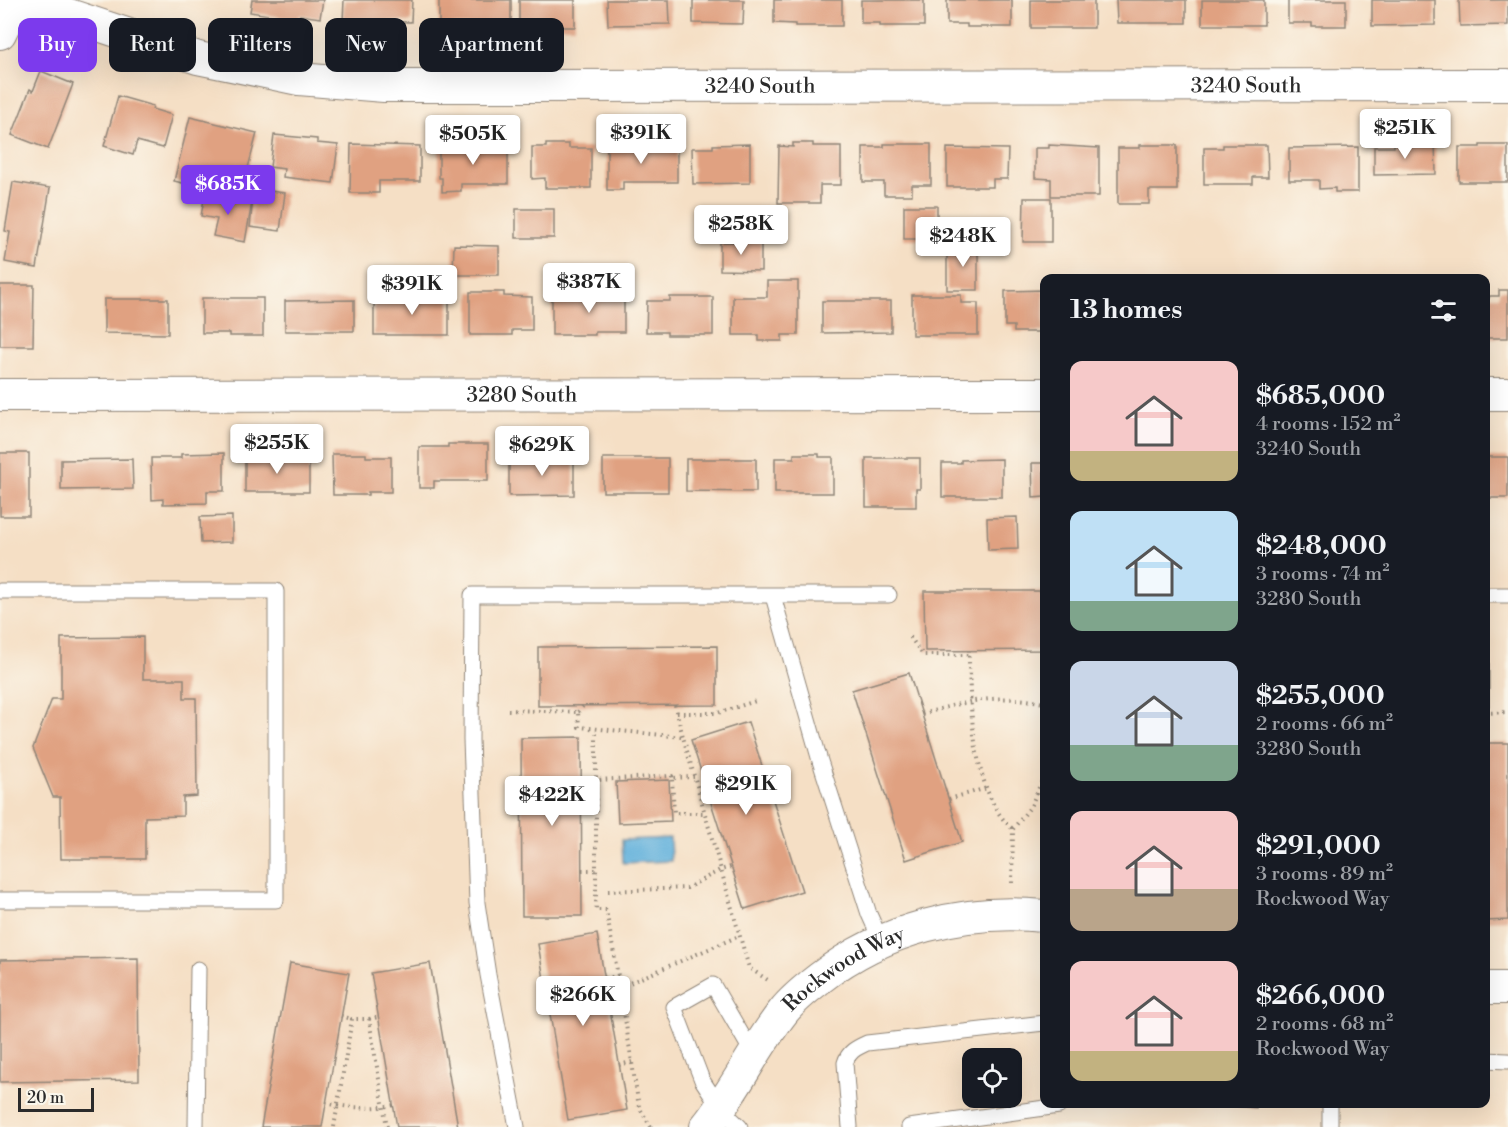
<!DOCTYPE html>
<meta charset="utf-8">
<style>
body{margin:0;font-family:"Libre Bodoni",serif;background:#242831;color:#f1f3f6;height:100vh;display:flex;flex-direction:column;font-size:22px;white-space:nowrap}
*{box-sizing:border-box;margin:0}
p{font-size:20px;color:#9ea1a6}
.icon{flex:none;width:33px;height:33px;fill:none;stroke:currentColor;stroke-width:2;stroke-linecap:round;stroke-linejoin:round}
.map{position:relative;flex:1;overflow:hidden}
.side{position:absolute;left:1040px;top:274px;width:450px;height:834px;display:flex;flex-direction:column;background:#171b24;border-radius:12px;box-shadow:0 6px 24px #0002}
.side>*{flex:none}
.guide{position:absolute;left:18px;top:18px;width:570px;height:54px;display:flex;gap:12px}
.controls{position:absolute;left:962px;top:1048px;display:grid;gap:12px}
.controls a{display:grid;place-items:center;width:60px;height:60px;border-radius:12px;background:#171b24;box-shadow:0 6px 24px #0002;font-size:30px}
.scale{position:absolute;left:18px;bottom:15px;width:76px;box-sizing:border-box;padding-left:6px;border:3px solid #2b2b2b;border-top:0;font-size:16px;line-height:21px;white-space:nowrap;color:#2b2b2b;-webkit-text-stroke:4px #fbf7ec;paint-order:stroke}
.price{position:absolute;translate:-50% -51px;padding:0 14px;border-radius:6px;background:#fff;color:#222;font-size:20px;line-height:39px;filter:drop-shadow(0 2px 3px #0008)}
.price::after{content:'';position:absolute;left:50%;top:36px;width:18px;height:14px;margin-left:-9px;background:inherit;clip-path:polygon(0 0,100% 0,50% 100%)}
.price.on{background:#7c3aed;color:#fff}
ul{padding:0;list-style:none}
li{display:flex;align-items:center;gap:18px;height:150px;padding:0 30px}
li span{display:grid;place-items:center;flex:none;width:168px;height:120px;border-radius:12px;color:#555}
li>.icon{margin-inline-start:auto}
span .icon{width:72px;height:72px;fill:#fffc;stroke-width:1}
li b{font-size:26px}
h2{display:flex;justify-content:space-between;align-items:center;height:72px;padding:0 30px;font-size:26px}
.pill{padding:0 21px;border-radius:12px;background:#171b24;box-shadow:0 6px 24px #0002;font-size:21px;line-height:54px}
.pill.on{background:#7c3aed;color:#fff}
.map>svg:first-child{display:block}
.water{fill:#60b0db;stroke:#466e83;stroke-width:1.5}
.building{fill:#e0a181}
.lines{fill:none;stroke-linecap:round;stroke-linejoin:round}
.lane-casing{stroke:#908578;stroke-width:17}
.street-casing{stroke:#908578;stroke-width:34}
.path{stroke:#908578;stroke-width:4;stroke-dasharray:1.5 4.5;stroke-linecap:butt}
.lane{stroke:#fff;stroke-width:15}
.street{stroke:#fff;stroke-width:32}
.labels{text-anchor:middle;stroke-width:4.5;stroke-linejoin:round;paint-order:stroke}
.street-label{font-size:21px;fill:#2b2b2b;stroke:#fbf7ec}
</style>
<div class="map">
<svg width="1508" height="1127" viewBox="0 0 1508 1127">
<rect width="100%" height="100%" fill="#fbf7ec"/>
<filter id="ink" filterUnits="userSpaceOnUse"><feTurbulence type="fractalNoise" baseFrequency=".0167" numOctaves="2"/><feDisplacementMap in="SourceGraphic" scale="12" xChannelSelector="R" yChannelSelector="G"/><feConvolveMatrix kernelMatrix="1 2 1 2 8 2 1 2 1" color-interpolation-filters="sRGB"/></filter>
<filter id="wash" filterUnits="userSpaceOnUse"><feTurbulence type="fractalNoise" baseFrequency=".008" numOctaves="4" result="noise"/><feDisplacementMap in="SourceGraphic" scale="24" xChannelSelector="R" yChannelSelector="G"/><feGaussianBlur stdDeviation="1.35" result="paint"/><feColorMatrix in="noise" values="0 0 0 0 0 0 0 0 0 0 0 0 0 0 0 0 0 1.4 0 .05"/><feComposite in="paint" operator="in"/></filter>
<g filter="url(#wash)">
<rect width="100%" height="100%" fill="#f5dfc5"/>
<!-- water -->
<path class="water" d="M670,838l1,23 -48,2 -1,-23z"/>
<g id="blocks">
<!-- building -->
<g class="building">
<path d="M252,0h71l-3,18 -20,-3 -1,5 -49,-8z"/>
<path d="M344,0h68l-1,22 -68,-1z"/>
<path d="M439,0h72v21h-9v5l-63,-1z"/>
<path d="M519,0h56v27h-27v-4h-29z"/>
<path d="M607,0h62l1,24 -62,1z"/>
<path d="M693,0h51l-1,24 -50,-1z"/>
<path d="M774,0h68v26h-47v-2l-21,-1z"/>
<path d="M861,0h63v26h-44v-3h-19z"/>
<path d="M947,0h65v27h-45v-3h-20z"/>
<rect x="1031" y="0" width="63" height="28"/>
<path d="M1116,0h70v23h-69z"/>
<rect x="1202" y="0" width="62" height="25"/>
<path d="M1288,0h58v26h-34v-3h-24z"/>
<path d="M1372,0h63v25l-63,1z"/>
<path d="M1459,0h49v25l-48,1z"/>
<path d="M41,71l32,13 -25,65 -36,-14 18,-46 3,2z"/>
<path d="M118,96l35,10 -1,3 20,6 -9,33 -26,-7 -4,14 -29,-9z"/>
<path d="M190,117l67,16 -10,39 -10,-2 -5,25 -58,-14z"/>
<path d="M274,135l43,4v4l21,2 -5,38 -50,-6 1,-8 -14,-2z"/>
<path d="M793,143h20v3h28v39h-21v18h-42l1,-57 14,1z"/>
<path d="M351,144l69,2v35h-41v12h-29z"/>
<path d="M546,144h23v4h22v40h-46v-10l-13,1v-32h14z"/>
<path d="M750,144v39l-57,1 -1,-36h21v-3z"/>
<path d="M884,144h47v41h-19v10h-28v-13h-21v-35h21z"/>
<path d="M1394,144h41l1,30 -62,1v-28h20z"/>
<path d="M638,145h39v37h-54v8h-16v-42h31z"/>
<path d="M1049,145l50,3v48h-48v-17l-16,-1v-30h14z"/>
<path d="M1140,145h37v45h-28v14h-31v-56h22z"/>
<path d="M1223,145h44l1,32h-15v7h-49v-36h19z"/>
<path d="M1480,145h28v37h-49v-35h21z"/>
<path d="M508,146v38h-47v7l-19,1v-14h-3v-31z"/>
<path d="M1358,147v45h-23v-4l-16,1v-9h-30v-32z"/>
<path d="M947,148l61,1 -1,30h-14v8h-46z"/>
<path d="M13,182l37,6 -13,80 -32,-6 5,-30 -5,-1z"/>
<path d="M254,189l31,4 -5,38 -30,-4z"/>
<path d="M205,194l47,8 -7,40 -32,-6 4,-17 -16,-3z"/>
<path d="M1024,198h27v44h-28z"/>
<rect x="904" y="206" width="33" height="33"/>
<rect x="516" y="209" width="38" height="29"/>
<path d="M720,242h41v29l-41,-1z"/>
<path d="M454,245l45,1v29h-46z"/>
<rect x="947" y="246" width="31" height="44"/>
<path d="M767,281h31v54h-16v6h-23v-6h-26v-38h34z"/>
<path d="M0,285h34l-1,61h-33z"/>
<path d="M607,290h17v42h-29v3h-43v-38h55z"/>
<path d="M1044,290v42h-30v-6h-9v-35z"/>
<path d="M1499,290h9v48h-23v-40h4l1,-2h9z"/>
<path d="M470,292h34v4l28,1v33h-20v5h-42z"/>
<path d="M912,295h49v8h17v32h-66z"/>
<path d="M670,297h43v38h-46v-3h-21l1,-31h23z"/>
<path d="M202,298h61v38h-34v-3h-27z"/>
<rect x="374" y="298" width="75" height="37"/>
<path d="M104,299h64v35l-64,-1z"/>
<path d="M354,300v31h-69v-30z"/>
<path d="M822,301h69v31l-69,1z"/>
<path d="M448,444h40v37h-54v7h-15v-41h29z"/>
<rect x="0" y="453" width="29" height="63"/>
<path d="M224,453v38h-17v12l-44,1v-5l-11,1 -1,-42h30v-4z"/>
<path d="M332,454h34v3h25v35h-23v3h-35z"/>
<path d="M794,454h25v3h14v36h-58v-35h19z"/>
<rect x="1485" y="457" width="23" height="41"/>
<rect x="245" y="458" width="64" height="34"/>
<path d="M574,458v37l-65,1v-35z"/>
<rect x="603" y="458" width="65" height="34"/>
<path d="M866,458h54v31h-4v18h-50z"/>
<path d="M132,459l1,30 -72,1v-30z"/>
<path d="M686,459h70v33l-70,-1z"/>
<path d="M1002,459v38h-60v-34h19v-3z"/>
<path d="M1032,463h12v34l-11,1z"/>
<path d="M232,516v26l-31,1 -1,-26z"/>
<path d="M1017,517l1,32 -30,1 -1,-32z"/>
<path d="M924,591h120v59l-119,1z"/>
<path d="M143,637v42h41v19h12l1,98 -14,1v19l-38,1v42h-84l-1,-62h-7l-20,-49 19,-49h9v-61z"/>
<path d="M717,646v59l-179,1v-59z"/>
<rect x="1485" y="647" width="4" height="59"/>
<path d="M909,673l53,169 -56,18 -54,-170z"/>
<path d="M748,722l54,169 -57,18 -54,-169z"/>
<path d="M581,737l1,179h-60l-1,-178z"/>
<path d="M1485,743h23v177l-23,1z"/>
<path d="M669,780l2,41 -53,2 -2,-41z"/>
<path d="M597,934l30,176 -59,10 -30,-176z"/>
<path d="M138,958l1,122 -139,2v-122z"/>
<path d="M290,963l59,10 -27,154h-61z"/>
<path d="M430,963l28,164h-61l-26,-154z"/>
<path d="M1235,1104h21v4l-21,-2z"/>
</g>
</g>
</g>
<g filter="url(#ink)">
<use href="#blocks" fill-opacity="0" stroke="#908578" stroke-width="1.5"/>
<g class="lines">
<defs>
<g id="lane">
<path d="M0,591h276v309h-276"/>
<path d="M1485,595h23"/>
<path d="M773,596l47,165 49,153 12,27"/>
<path d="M1485,1060l23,1"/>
<path d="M196,1127l2,-158"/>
<path d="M517,1127l-29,-152 -11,-72 -6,-163 1,-145h417"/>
<path d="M740,1127l-19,-18 -19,-29 -28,-73 39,-22 40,69"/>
<path d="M850,1127l-5,-64c3,-11 11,-15 22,-20l177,-20"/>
<path d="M909,1127l150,-21v-2"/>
<path d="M1330,1127v-23"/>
</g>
<g id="street">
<path id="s1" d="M24,0l174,58 101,21 85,7 1124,-1"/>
<path d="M0,33l16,-33"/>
<path d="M1485,394h23"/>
<path id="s2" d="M0,395l1044,-1"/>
<path d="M1485,988h23"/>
<path id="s3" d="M706,1127c29,-36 48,-78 77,-115 10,-13 24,-24 37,-34 63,-49 144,-70 224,-62"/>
</g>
</defs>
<!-- lane casing -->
<use href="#lane" class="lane-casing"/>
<!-- street casing -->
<use href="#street" class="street-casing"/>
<!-- path -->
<g class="path">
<path d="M910,637l13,18h46"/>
<path d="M969,650c0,48 3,147 44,179"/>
<path d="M675,705l8,32"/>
<path d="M508,710l70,2 1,15 104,10 66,231 22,14"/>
<path d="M578,712l5,-6"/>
<path d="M677,713h41l41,-13"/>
<path d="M1485,713l23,-1"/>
<path d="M922,714c46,-13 74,-21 122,-11"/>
<path d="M694,777l-22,1 2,35h30"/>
<path d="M581,780h15v-51"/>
<path d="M949,799l38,-11"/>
<path d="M582,870h14"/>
<path d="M1012,883l1,-54 18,-23 13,-30"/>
<path d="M608,891l79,-3 33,-18 11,-3"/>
<path d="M605,978l13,-2"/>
<path d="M620,987l-14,-77h-10v-130l76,-4v2"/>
<path d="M341,1016l11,3"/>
<path d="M369,1019l10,-2"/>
<path d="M619,1065l13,-3"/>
<path d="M326,1103c21,5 47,6 68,2"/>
<path d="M334,1127l18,-108h17l18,108"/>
<path d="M651,1127l-12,-20 -19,-120 119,-51"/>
</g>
<!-- lane -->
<use href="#lane" class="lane"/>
<!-- street -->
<use href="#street" class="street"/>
</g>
</g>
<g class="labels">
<!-- street labels -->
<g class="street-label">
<text dy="7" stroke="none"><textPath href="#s1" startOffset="1234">3240 South</textPath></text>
<text dy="7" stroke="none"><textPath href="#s1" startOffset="748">3240 South</textPath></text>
<text dy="7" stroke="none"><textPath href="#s2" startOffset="522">3280 South</textPath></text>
<text dy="7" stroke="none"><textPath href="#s3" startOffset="214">Rockwood Way</textPath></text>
</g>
</g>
</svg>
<div class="controls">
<a><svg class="icon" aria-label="locate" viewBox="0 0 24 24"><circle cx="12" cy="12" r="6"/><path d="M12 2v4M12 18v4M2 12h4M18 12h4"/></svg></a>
</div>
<div class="scale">20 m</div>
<b class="price" style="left:1405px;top:160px">$251K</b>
<b class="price" style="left:641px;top:165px">$391K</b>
<b class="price" style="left:473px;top:166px">$505K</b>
<b class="price on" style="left:228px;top:216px">$685K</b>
<b class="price" style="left:741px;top:256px">$258K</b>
<b class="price" style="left:963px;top:268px">$248K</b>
<b class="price" style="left:589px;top:314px">$387K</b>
<b class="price" style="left:412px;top:316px">$391K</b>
<b class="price" style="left:277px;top:475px">$255K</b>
<b class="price" style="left:542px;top:477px">$629K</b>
<b class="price" style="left:746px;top:816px">$291K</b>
<b class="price" style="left:552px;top:827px">$422K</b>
<b class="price" style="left:583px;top:1027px">$266K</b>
<div class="guide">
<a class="pill on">Buy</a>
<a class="pill">Rent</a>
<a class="pill">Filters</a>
<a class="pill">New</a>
<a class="pill">Apartment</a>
</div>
<section class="side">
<h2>13 homes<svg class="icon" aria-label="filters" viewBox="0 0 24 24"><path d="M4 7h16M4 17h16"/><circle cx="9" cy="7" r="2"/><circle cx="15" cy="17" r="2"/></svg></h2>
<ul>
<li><span style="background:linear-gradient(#f6c9c9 75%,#c2b280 0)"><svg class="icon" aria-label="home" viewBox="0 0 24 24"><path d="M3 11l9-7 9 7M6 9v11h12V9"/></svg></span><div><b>$685,000</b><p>4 rooms · 152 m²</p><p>3240 South</p></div></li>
<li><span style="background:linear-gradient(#bfe0f5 75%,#7fa58c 0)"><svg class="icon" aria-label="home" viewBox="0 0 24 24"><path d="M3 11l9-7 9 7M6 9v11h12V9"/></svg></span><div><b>$248,000</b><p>3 rooms · 74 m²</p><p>3280 South</p></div></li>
<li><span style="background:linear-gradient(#c9d6e8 70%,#7fa58c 0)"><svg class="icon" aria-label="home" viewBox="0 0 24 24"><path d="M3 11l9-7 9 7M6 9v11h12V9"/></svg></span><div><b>$255,000</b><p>2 rooms · 66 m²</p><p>3280 South</p></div></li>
<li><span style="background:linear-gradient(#f6c9c9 65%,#b9a48a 0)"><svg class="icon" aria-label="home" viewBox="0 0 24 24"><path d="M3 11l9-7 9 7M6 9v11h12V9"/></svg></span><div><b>$291,000</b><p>3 rooms · 89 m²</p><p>Rockwood Way</p></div></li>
<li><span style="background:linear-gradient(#f6c9c9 75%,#c2b280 0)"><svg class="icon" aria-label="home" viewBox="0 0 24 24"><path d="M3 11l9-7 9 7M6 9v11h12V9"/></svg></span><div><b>$266,000</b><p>2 rooms · 68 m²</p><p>Rockwood Way</p></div></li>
</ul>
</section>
</div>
